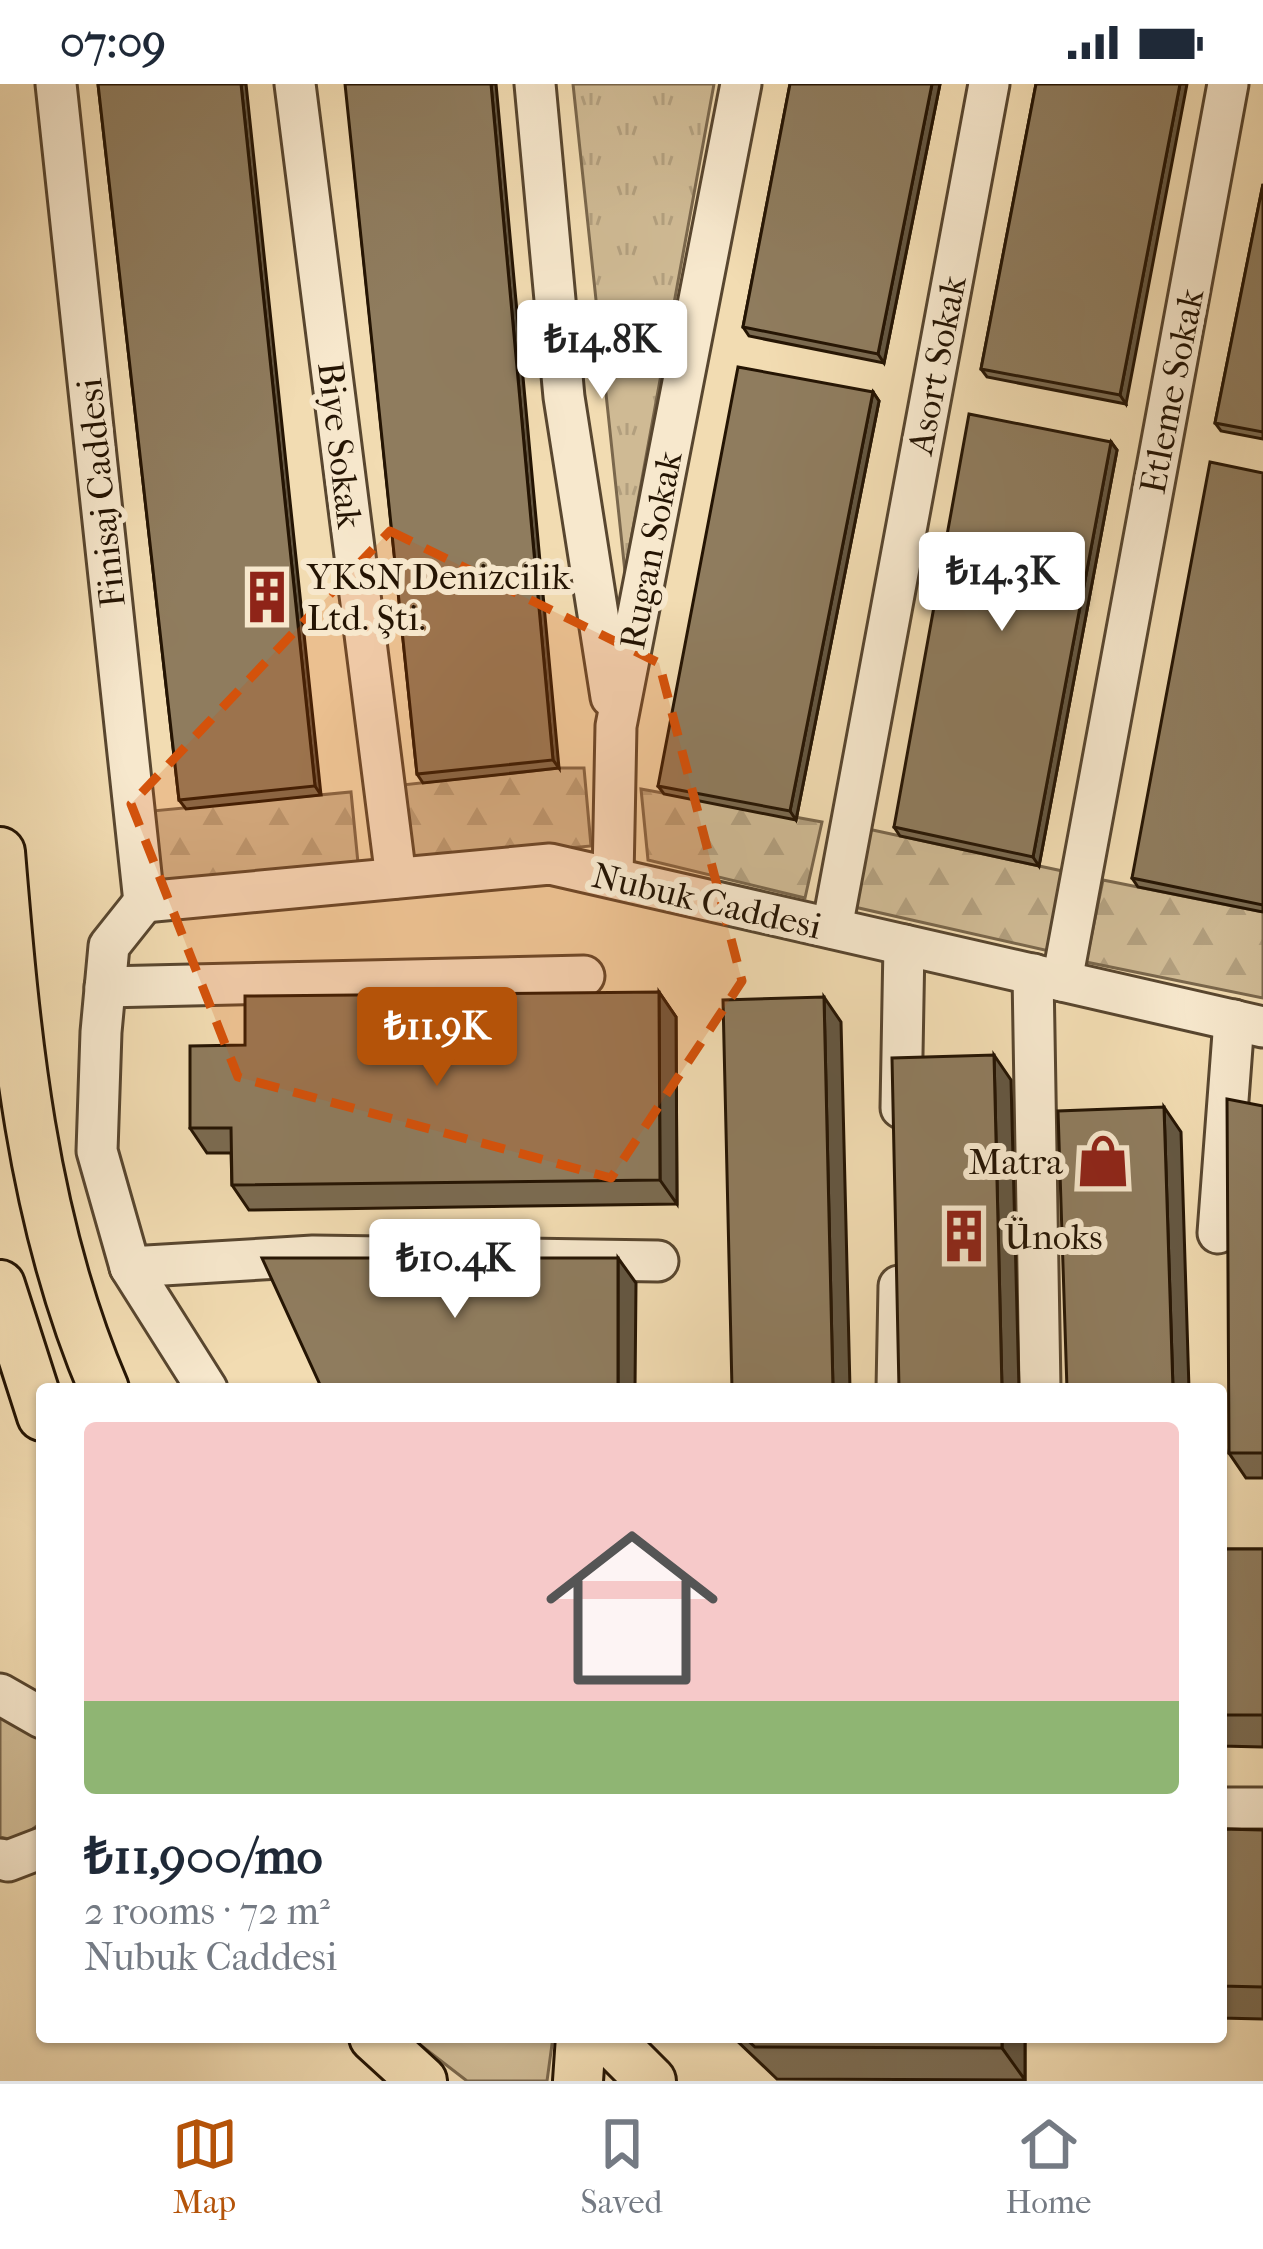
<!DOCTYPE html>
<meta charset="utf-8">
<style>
body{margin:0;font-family:"IM FELL French Canon",serif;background:#f6f6f7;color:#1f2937;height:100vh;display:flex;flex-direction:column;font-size:45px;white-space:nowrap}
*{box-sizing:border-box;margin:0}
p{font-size:39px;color:#747a83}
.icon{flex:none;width:66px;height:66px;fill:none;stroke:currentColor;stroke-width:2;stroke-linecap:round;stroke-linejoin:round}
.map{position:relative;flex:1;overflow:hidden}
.drawer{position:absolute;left:36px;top:1299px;width:1191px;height:660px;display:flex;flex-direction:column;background:#fff;border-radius:12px;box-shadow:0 3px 9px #0004}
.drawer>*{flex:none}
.price{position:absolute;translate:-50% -102px;padding:0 27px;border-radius:12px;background:#fff;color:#222;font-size:39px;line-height:78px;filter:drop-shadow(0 3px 6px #0008)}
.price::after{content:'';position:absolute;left:50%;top:72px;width:36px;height:27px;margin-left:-18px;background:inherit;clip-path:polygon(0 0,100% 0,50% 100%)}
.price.current{background:#b45309;color:#fff}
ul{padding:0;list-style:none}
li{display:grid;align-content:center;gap:24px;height:636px;padding:0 48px}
li span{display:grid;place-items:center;height:372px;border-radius:12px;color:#555}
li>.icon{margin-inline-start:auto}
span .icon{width:216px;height:216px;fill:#fffc;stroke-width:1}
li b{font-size:51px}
.status{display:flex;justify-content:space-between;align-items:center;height:84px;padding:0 60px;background:#fff;direction:ltr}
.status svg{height:33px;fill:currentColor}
.dock{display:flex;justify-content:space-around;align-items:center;height:168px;border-top:3px solid #e0e1e3;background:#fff;font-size:33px;color:#747a83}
.dock a{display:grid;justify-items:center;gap:6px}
.dock .current{color:#b45309}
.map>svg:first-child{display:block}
.green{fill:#cfba94;stroke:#7a674c;stroke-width:3}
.forest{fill:url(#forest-firs);stroke:#7a674c;stroke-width:3}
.park{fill:url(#park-tufts);stroke:#7a674c;stroke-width:3}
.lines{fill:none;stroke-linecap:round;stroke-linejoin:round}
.minor-casing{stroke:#58462f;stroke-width:45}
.major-casing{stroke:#241403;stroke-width:54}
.minor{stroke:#f7e8cd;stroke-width:39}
.major{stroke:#f2dcb2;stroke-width:48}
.wall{fill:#7b6b51;stroke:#241403;stroke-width:3}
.shaded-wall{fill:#645742;stroke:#241403;stroke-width:3}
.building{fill:#8f7c5e;stroke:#241403;stroke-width:3}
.marked{fill:#d4520b;fill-opacity:0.2;stroke:#d4520b;stroke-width:9;stroke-dasharray:24 15;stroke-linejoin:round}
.labels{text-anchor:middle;stroke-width:12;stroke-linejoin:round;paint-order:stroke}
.street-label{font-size:36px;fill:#241403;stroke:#f7e8cd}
.poi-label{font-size:36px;fill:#241403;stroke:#f7e8cd;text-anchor:start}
</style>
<div class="status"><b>07:09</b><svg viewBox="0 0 49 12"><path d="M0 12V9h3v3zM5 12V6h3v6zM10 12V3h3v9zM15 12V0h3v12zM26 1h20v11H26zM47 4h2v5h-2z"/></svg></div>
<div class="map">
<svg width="1263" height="1997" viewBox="0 0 1263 1997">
<defs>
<pattern id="forest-firs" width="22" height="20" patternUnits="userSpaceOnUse" patternTransform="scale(3)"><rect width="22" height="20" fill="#cfba94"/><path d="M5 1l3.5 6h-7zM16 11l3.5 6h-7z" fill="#b29f7e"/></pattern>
<pattern id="park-tufts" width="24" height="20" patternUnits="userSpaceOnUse" patternTransform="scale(3)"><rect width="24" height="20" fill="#cfba94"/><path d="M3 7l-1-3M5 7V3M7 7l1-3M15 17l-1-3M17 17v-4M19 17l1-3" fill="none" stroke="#b29f7e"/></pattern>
</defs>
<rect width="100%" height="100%" fill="#f2dcb2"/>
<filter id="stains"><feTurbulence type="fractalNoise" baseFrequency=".00167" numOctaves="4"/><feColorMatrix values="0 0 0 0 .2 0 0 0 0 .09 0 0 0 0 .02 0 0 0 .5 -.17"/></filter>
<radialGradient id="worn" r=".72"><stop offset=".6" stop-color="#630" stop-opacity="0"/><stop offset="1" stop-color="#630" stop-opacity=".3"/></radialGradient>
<!-- green -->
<g class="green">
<path d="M0,1630l42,22v86l-25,19 -17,-4z"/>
<path d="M410,1953h143l-6,44h-80z"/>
</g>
<!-- forest -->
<g class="forest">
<path d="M559,684h25l7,78 -182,17 -7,-78z"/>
<path d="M641,705l181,33 -17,76 -157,-38z"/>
<path d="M351,708l7,71 -199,19 -7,-71z"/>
<path d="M868,745l199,43 -18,79 -199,-45z"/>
<path d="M1103,796l160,32v86l-177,-36z"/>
</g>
<!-- park -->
<path class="park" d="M573,0h141l-89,488z"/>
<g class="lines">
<defs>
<g id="minor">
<path d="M56,0l88,818"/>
<path d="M295,0l101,794"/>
<path d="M535,0l29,313 47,300"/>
<path d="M613,794l3,-152 125,-642"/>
<path d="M144,818l406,-38 713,163"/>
<path d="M144,818l-35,44 -8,86 -4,119 33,116 77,122"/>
<path d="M832,844l157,-844"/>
<path d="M1033,890l7,415"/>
<path d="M1062,897l166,-897"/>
<path d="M105,903l479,-11"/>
<path d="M901,1024l3,-163"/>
<path d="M1218,1149l16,-213"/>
<path d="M130,1183l183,-11 345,5"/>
<path d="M897,1305l2,-103"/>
<path d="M0,1610l42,24"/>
<path d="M1221,1724h42"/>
<path d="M0,1775l8,2 34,-13"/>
</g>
<g id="major">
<path d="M0,768c15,182 31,367 104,537"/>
<path d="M0,1201l42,131"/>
<path d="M374,1953l48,44"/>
<path d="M607,1953l44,44"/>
<path d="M578,1997l3,-44"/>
</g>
</defs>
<!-- minor casing -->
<use href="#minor" class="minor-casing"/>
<!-- major casing -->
<use href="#major" class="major-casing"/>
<!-- minor -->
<use href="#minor" class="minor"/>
<!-- major -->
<use href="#major" class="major"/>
</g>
<!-- wall -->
<g class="wall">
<path d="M98,0l223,711 -135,14 -7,-9z"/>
<path d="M790,0h150l-56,279 -135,-27 -6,-9z"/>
<path d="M1036,0l90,320 -139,-27 -6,-8z"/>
<path d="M354,82l205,602 -136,15 -6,-9z"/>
<path d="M1263,100v255l-42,-8 -6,-8z"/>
<path d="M658,242l-3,40 -24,-3 -6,-8z"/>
<path d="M873,308l6,9 -83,419 -132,-26 -6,-8z"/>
<path d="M1111,358l6,8 -78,416 -139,-30 -6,-9z"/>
<path d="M1263,389v439l-125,-25 -6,-9z"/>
<path d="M659,908l17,25 1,187 -428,6 -17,-25 -1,-32h-24l-17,-25 55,-83z"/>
<path d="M1263,1022v372h-17l-17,-25z"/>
<path d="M1221,1465h42v198l-42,-1z"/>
<path d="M1221,1745l42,1v189l-42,-1z"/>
<path d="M733,1953h292v43l-248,-1z"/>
</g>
<!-- shaded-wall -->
<g class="shaded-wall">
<path d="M241,0h5l75,711 -6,-9z"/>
<path d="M491,0h5l63,684 -6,-8z"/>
<path d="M932,0h8l-56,279 -6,-9z"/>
<path d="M1180,0h7l-61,320 -6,-9z"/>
<path d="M652,233l6,9 -3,40 -6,-9z"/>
<path d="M873,308l6,9 -83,419 -6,-9z"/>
<path d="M1111,358l6,8 -78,416 -6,-9z"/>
<path d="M659,908l17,25 1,187 -17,-24z"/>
<path d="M824,913l17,25 9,367h-17z"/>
<path d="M994,971l17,25 8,309h-17z"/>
<path d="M1164,1023l17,25 8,257h-16z"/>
<path d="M618,1174l18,25 -1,106h-17z"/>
<path d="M1002,1953h23v43l-23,-32z"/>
</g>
<!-- building -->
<g class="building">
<path d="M98,0h143l74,702 -136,14z"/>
<path d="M345,0h146l62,676 -136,14z"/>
<path d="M790,0h142l-54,270 -135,-27z"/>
<path d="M1036,0h144l-60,311 -139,-26z"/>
<path d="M1263,100v248l-48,-9z"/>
<path d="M628,231l24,2 -3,40 -24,-2z"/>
<path d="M738,283l135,25 -83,419 -132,-25z"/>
<path d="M969,330l142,28 -78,415 -139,-30z"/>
<path d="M1210,378l53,11v432l-131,-27z"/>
<path d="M659,908l1,188 -428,5 -1,-57h-41v-82l55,-1v-49z"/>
<path d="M824,913l9,392h-101l-9,-389z"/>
<path d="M994,971l8,334h-103l-7,-331z"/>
<path d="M1227,1015l36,7v347h-34z"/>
<path d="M1164,1023l9,282h-106l-9,-278z"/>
<path d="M262,1174h356v131h-296z"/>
<rect x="1221" y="1465" width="42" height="166"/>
<path d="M1221,1745l42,1v157l-42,-1z"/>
<path d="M744,1953h258v11l-247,-1z"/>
</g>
<!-- marked area -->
<path class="marked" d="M390,447l269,132 83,318 -131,197 -373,-101 -107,-273z"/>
<!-- icons -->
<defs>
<symbol id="building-bare" viewBox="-9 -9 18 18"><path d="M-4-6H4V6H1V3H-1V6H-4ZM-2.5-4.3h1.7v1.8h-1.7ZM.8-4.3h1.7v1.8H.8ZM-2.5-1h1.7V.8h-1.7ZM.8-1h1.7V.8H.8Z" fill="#8f2418" stroke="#f7e8cd" stroke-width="2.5" paint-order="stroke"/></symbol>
<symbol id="shop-bare" viewBox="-9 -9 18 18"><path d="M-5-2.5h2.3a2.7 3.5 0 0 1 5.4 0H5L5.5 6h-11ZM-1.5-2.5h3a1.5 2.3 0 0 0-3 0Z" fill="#8f2418" stroke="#f7e8cd" stroke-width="2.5" paint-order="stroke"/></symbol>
</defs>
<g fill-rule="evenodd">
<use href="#building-bare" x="229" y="475" width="76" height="76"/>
<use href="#shop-bare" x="1065" y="1039" width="76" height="76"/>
<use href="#building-bare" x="926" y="1114" width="76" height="76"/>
</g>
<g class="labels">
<!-- street labels -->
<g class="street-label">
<text transform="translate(936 281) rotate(-79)" y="13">Asort Sokak</text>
<text transform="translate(1171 307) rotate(-79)" y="13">Etleme Sokak</text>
<text transform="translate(341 361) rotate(83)" y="13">Biye Sokak</text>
<text transform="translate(100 409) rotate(-96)" y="13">Finisaj Caddesi</text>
<text transform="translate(650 466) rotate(-79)" y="13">Rugan Sokak</text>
<text transform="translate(707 816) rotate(13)" y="13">Nubuk Caddesi</text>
</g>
<!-- poi labels -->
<g class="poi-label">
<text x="307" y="505">YKSN Denizcilik<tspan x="307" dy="41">Ltd. Şti.</tspan></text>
<text x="1063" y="1090" text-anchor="end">Matra</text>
<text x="1004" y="1165">Ünoks</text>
</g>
</g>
<rect width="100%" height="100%" filter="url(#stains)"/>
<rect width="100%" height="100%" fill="url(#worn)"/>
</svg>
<b class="price" style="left:602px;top:318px">₺14.8K</b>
<b class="price" style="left:1002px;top:550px">₺14.3K</b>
<b class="price current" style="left:437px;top:1005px">₺11.9K</b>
<b class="price" style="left:455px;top:1237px">₺10.4K</b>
<section class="drawer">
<ul>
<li><span style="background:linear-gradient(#f6c9c9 75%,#8fb573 0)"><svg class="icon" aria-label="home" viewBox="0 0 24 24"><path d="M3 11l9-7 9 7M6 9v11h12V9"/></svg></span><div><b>₺11,900/mo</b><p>2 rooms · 72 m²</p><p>Nubuk Caddesi</p></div></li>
</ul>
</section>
</div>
<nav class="dock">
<a class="current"><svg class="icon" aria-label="map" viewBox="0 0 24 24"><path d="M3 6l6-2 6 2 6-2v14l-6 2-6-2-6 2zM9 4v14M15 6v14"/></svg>Map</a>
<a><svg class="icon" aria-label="saved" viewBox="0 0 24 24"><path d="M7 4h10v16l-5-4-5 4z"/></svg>Saved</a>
<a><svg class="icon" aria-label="home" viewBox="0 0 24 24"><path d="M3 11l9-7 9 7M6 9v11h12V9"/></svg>Home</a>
</nav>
